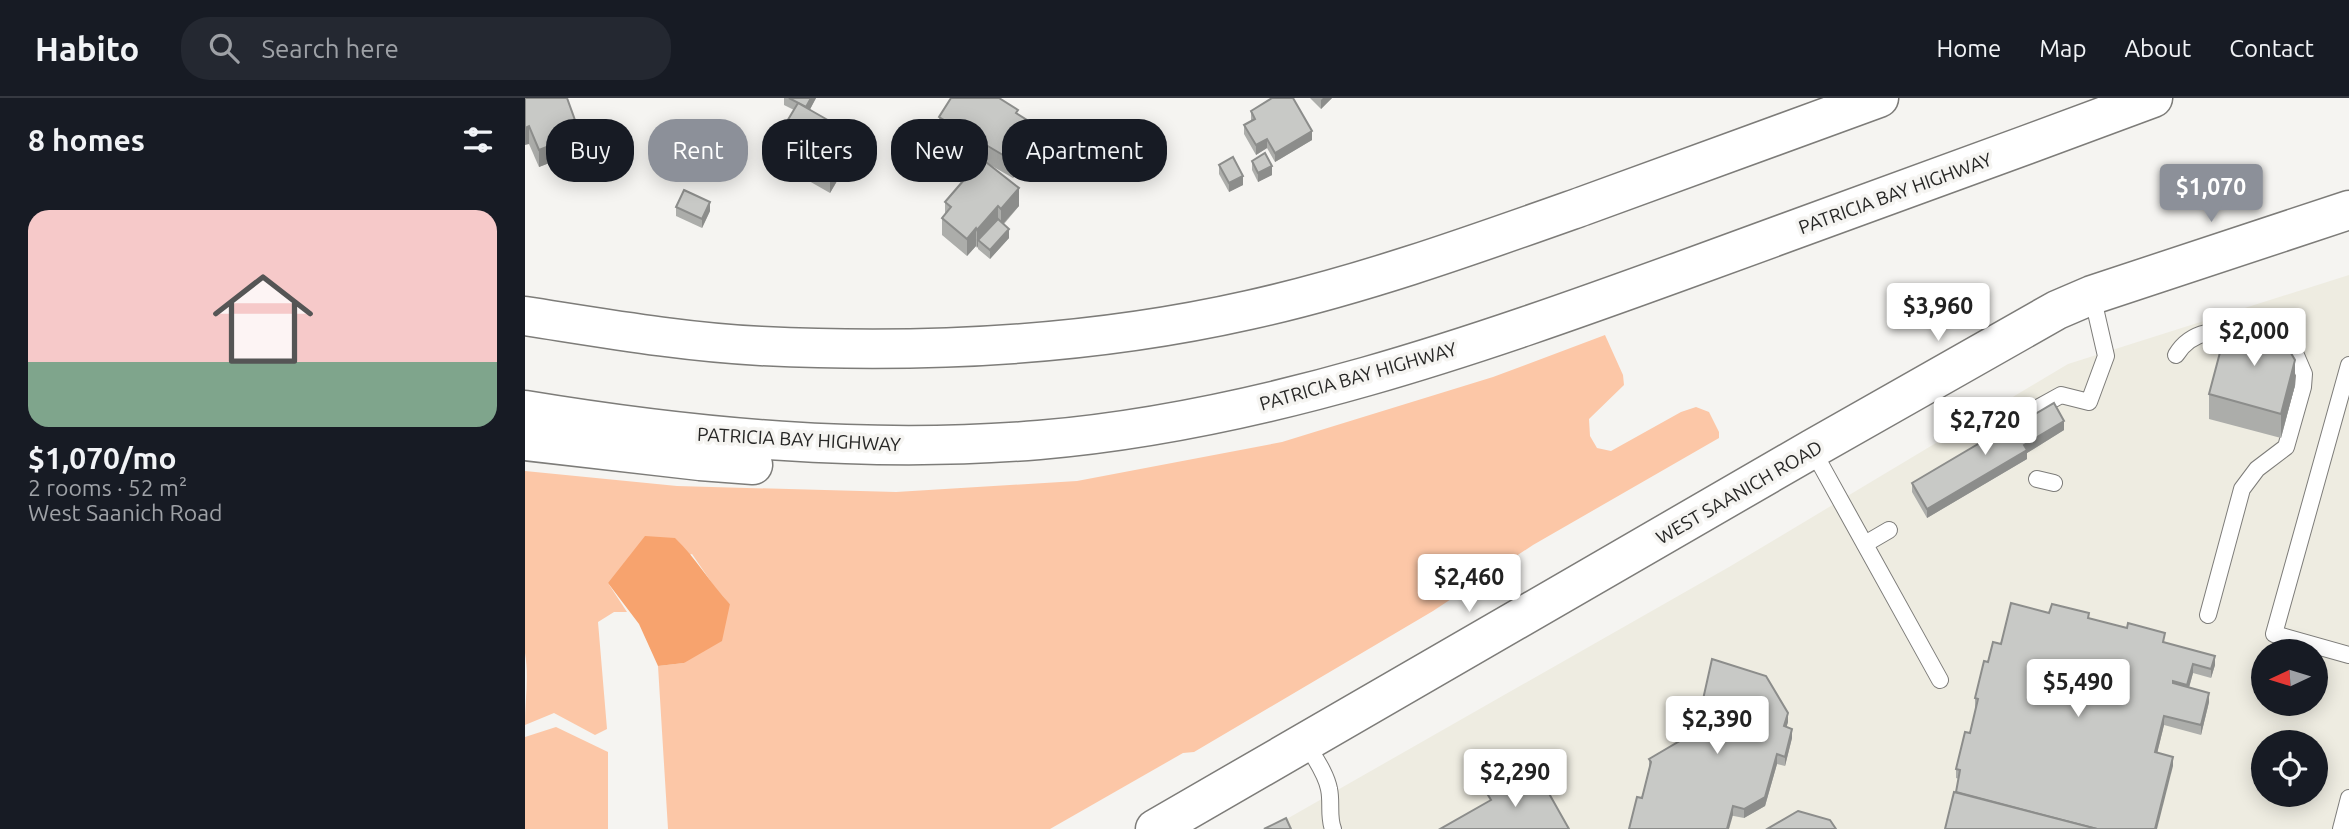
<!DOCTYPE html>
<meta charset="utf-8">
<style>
body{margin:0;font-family:Ubuntu,sans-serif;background:#242831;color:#f1f3f6;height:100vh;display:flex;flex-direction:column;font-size:26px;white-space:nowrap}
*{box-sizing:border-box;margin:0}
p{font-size:23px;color:#9ea1a6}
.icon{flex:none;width:38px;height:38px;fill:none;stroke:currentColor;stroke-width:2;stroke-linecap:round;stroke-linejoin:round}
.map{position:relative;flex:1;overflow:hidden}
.details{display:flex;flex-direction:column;background:#171b24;width:525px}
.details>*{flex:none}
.hud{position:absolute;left:21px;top:21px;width:665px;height:63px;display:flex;gap:14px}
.needle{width:46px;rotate:266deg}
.controls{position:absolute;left:1726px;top:541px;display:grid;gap:14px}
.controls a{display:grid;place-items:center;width:77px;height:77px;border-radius:50%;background:#171b24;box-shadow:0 4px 18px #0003;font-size:35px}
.price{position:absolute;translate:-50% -60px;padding:0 16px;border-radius:7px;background:#fff;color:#222;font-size:23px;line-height:46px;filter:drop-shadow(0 2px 4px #0008)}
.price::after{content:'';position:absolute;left:50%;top:42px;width:21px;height:16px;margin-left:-10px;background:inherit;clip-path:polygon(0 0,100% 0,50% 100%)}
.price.active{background:#8c9099;color:#fff}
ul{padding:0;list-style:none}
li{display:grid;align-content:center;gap:14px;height:371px;padding:0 28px}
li+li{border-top:2px solid #363941}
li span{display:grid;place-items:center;height:217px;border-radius:21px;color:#555}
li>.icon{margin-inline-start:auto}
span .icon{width:126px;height:126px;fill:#fffc;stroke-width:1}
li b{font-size:30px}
h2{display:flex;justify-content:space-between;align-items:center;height:84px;padding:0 28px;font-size:30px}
.chip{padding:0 24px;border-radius:28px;background:#171b24;box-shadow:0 4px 18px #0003;font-size:24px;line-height:63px}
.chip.active{background:#8c9099;color:#fff}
header{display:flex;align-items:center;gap:42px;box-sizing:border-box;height:98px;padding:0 35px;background:#171b24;border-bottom:2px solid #363941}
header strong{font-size:33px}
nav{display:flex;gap:38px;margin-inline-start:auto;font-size:24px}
.search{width:490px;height:63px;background:#242831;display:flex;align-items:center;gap:18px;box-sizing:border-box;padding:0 24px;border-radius:28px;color:#9ea1a6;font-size:26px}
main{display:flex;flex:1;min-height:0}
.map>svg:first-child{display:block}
.built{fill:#eeece1;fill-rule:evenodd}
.green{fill:#fcc7a7}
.forest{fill:#f7a36e}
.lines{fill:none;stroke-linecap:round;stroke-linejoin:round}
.lane-casing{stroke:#7d7c79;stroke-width:18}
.secondary-casing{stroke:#7d7c79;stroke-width:41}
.highway-casing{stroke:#7d7c79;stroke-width:41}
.lane{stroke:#fff;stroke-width:16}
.secondary{stroke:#fff;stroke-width:38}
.highway{stroke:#fff;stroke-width:38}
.wall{fill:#acadaa}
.shaded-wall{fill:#8c8d8b}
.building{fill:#c8c9c6;stroke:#8c8d8b;stroke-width:2}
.labels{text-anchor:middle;stroke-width:7;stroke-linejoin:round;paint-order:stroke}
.street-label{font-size:19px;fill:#272726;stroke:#f5f4f1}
</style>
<header>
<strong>Habito</strong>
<div class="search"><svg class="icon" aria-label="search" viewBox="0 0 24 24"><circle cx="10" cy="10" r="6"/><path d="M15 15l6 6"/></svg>Search here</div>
<nav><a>Home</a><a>Map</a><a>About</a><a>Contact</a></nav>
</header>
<main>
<section class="details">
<h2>8 homes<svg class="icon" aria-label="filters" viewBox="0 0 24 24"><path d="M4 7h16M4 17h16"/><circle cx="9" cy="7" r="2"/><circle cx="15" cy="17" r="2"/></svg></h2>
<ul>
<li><span style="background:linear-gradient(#f6c9c9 70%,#7fa58c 0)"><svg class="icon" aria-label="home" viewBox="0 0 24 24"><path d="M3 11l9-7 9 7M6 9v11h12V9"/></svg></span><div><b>$1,070/mo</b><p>2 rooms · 52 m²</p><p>West Saanich Road</p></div></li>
</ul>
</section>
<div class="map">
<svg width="1824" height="731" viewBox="0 0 1824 731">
<rect width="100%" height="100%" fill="#f5f4f1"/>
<!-- built -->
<path class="built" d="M1824,177v554h-1080l460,-262 339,-203zM1738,553h52v53h-52zM1738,644h52v52h-52z"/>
<!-- green -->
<g class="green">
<path d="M1080,237l18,40 1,10 -35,34 1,17 7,12 14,3 70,-39 15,-5 13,5 10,20v6l-186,107 -100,66 -239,141 -11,1 -133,76h-382l-10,-163 26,-3 46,-59 -14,-15 -24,-35 -84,29 19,29h-13l-16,10 9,107 -12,6 -41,-22 -29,12c0,-24 4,-49 0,-72v-182l152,15 219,6 181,-11 205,-39 211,-65z"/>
<path d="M31,629l52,25v77h-83v-92z"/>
</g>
<!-- forest -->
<path class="forest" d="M120,438l30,2c21,20 35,45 55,66l-8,37 -38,22 -26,3 -19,-42 -31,-41z"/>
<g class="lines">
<defs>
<g id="lane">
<path d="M1651,257c15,-25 43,-27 68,-20"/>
<path d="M1824,267l-75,269 75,21"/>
<path d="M1482,327l54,-30 28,7 17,-46 -14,-61"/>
<path d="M1287,351l128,231"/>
<path d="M1512,381l17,4"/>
<path d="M1340,446l24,-14"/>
<path d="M1683,517l34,-126 15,-20 29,-22 17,-60 1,-13 -9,-21 -5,-6 -24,-7"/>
<path d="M781,645c8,14 20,30 23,46 3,14 -1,27 4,40"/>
<path d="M1816,731l8,-31"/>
</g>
<path id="secondary" d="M630,731l657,-380 245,-139 35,-15 257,-85"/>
<g id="highway">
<path d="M0,218c78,12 157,26 236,30 163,8 328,0 488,-36 113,-25 224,-65 334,-104 99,-36 197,-72 296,-108"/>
<path d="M0,312c170,28 342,44 514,30 223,-19 436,-94 645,-170 157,-57 313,-114 469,-172"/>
<path d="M0,343l175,20 53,4"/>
</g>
</defs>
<!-- lane casing -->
<use href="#lane" class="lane-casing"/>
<!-- secondary casing -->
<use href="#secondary" class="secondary-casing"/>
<!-- highway casing -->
<use href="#highway" class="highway-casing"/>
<!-- lane -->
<use href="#lane" class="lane"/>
<!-- secondary -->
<use href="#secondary" class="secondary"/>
<!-- highway -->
<use href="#highway" class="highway"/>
</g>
<!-- wall -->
<g class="wall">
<path d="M0,0l55,53 -41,16 -10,-23z"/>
<path d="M259,0h32l-6,11 44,43 -24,41 -56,-32v-18l20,-33 -10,-5z"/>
<path d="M785,0h22l-11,11z"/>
<path d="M726,13l61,29 -37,22 -8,-14 -11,7 -12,-21v-9l7,-4z"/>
<path d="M493,17l17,27 -22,36 -28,-16 34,44 -15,18 5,14 -19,21 -12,-10v-3l-1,2 -1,-2 -9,10 -25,-21v-17l3,-4v-12l36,-43 -42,-25v-17z"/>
<path d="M727,63l20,14 -14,7 -6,-12z"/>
<path d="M694,67l24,20 -14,7 -10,-18z"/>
<path d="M151,109l34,4 -8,17 -26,-12z"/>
<path d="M1725,234h28l17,53 -14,53 -72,-19v-25z"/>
<path d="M1488,329l51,3 -37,23v6l-100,59 -15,-26v-9z"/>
<path d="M1524,515l40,5 76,25 50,22 -4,13 -18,-5 -4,15 20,14 -8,33 -37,-10 -7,28 16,13 -217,26 3,-13 -3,-1v-9l14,-36 6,-25 -1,-1v-9l13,-36 13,-18z"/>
<path d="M1263,624l-2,5 6,11 -7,28 -8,-2 -12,42 -21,12 -102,-20 7,-30v-9l47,-28z"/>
</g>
<!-- shaded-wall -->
<g class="shaded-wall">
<path d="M286,0h5l-10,19v-10z"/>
<path d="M798,0h9l-11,11v-9z"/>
<path d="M510,27v17l-22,36v-17z"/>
<path d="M4,28v18l-4,1v-17z"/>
<path d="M787,33v9l-37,22v-9z"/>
<path d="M55,36v17l-41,16v-17z"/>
<path d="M329,37v17l-24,41v-17z"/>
<path d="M742,41v9l-11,7v-10z"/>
<path d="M747,68v9l-14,7v-9z"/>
<path d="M718,78v9l-14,7v-9z"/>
<path d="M494,90v18l-18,20v-17z"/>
<path d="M185,104v9l-8,17v-9z"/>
<path d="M473,108v18l-20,16v6l-1,2v-18z"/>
<path d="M451,130v18l-9,10v-17z"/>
<path d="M484,131v9l-19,21v-9z"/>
<path d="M1770,262v25l-14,53v-24z"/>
<path d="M1539,323v9l-37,23v6l-100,59v-9l97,-64z"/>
<path d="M1690,558v9l-4,13v-9z"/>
<path d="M1668,566v9l-6,21v-9z"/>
<path d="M1684,595v9l-8,33v-10z"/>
<path d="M1263,615v9l-4,14v-10z"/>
<path d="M1639,618v9l-9,37v-10z"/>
<path d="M1267,631v9l-7,28v-9z"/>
<path d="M1252,656v10l-12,42 -21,12v-9z"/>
<path d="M1648,659v9l-16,63h-2z"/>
<path d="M1208,708v9l-4,14h-2z"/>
</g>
<!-- building -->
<g class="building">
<path d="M0,0h42l13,36 -41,16 -10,-24 -4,2z"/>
<path d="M264,0h22l-5,9z"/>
<path d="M426,0h48l19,12 -2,3 19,12 -22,36 -74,-44z"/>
<path d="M747,0h21l19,33 -37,22 -8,-14 -11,6 -12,-20 11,-6 -4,-8z"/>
<path d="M273,5l56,32 -24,41 -56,-33z"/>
<path d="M740,55l7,13 -14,7 -6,-12z"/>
<path d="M708,59l10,19 -14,7 -10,-18z"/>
<path d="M457,61l37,29 -18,21 -3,-3 -21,24 -1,-2 -9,11 -25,-21 9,-11 -6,-5z"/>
<path d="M159,92l26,12 -8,17 -26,-12z"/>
<path d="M473,121l11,10 -19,21 -12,-10z"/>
<path d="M1729,223l24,7v3l17,29 -14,54 -72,-20 18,-68 23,6z"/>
<path d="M1529,305l10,18 -40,24 3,5 -100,59 -15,-26 100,-59 1,3z"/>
<path d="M1486,505l38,10 3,-9 37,9 -1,5 39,10 1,-5 37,10 -2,9 52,14 -4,13 -18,-5 -6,21 -14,-4v2l36,10 -8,32 -37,-9 -9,36 18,5 -18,72h-58l-141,-37 4,-22 -4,-1 9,-37 5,1 8,-34 -3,-1 9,-37 4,1 5,-20 8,2z"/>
<path d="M1187,561l54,17 22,37 -4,13 8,3 -7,28 -8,-3 -12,43 -21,12 -11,-3 -6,23h-98l8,-32 5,1 9,-36 -2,-3 39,-23 2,-7 6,2z"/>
<path d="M1013,676l31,55h-129l51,-29 -3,-5 32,-19 3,6z"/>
<path d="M1429,694l143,37h-152z"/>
<path d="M1273,713l32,9 6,9h-69z"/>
<path d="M761,720l5,11h-27z"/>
</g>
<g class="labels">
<!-- street labels -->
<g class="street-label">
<text transform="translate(1370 95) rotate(-20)" y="7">PATRICIA BAY HIGHWAY</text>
<text transform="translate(833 278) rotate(-16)" y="7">PATRICIA BAY HIGHWAY</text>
<text transform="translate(274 341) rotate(3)" y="7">PATRICIA BAY HIGHWAY</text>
<text transform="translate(1214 394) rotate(-30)" y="7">WEST SAANICH ROAD</text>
</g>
</g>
</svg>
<div class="controls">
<a><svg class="needle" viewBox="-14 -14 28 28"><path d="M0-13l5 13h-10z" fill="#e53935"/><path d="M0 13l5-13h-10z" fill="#9ea1a6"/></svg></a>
<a><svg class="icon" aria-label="locate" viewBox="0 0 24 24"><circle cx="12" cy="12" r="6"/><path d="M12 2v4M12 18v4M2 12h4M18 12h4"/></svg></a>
</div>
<b class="price active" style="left:1686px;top:126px">$1,070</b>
<b class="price" style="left:1413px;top:245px">$3,960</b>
<b class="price" style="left:1729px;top:270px">$2,000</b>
<b class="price" style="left:1460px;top:359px">$2,720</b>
<b class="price" style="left:944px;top:516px">$2,460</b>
<b class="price" style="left:1553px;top:621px">$5,490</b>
<b class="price" style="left:1192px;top:658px">$2,390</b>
<b class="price" style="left:990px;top:711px">$2,290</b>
<div class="hud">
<a class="chip">Buy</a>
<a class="chip active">Rent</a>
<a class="chip">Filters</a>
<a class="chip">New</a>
<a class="chip">Apartment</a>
</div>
</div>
</main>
